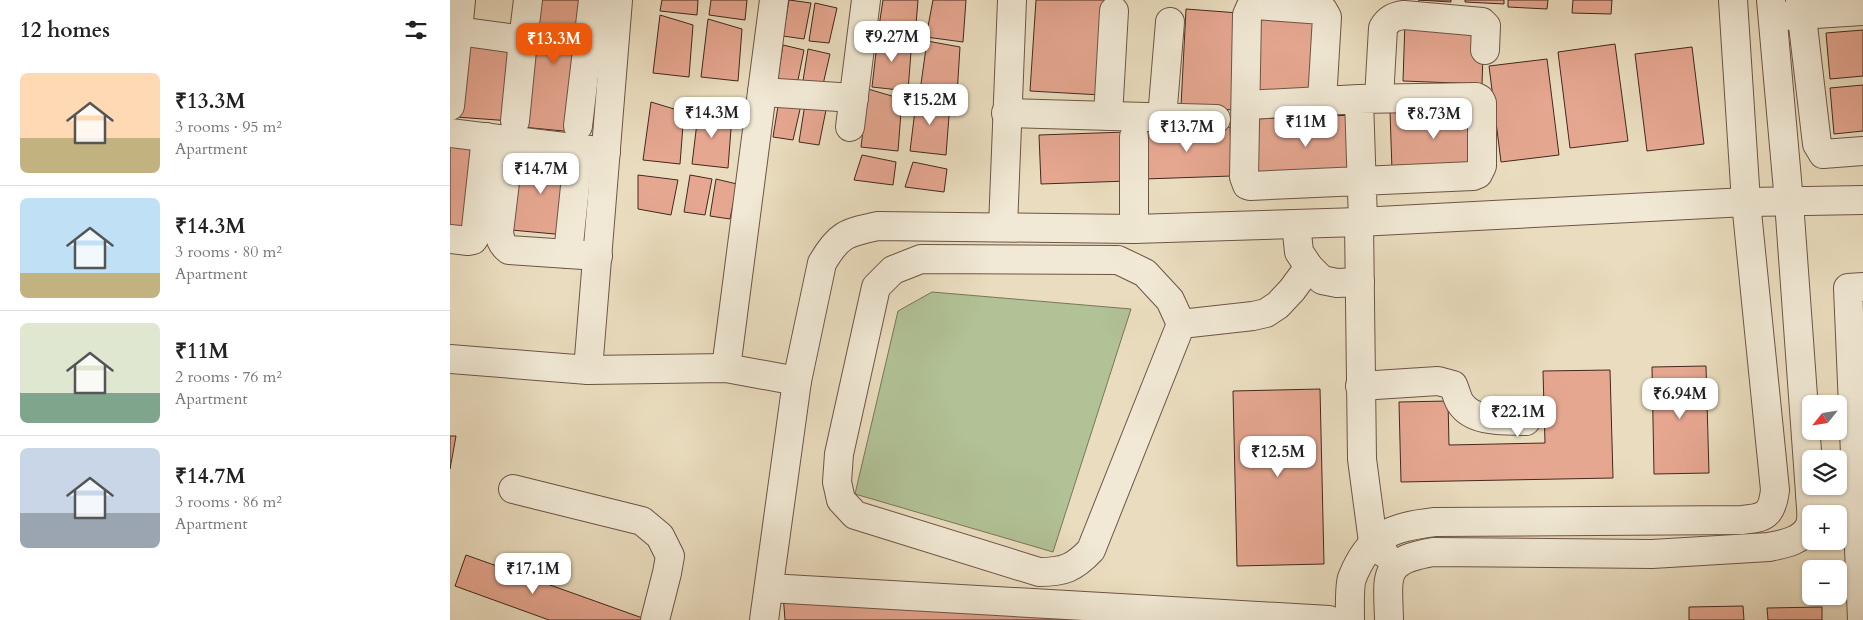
<!DOCTYPE html>
<meta charset="utf-8">
<style>
body{margin:0;font-family:Cardo,serif;background:#f2f2f2;color:#222;height:100vh;display:flex;flex-direction:column;font-size:19px;white-space:nowrap}
*{box-sizing:border-box;margin:0}
p{font-size:16px;color:#767676}
.icon{flex:none;width:28px;height:28px;fill:none;stroke:currentColor;stroke-width:2;stroke-linecap:round;stroke-linejoin:round}
.map{position:relative;flex:1;overflow:hidden}
.details{display:flex;flex-direction:column;background:#fff;width:450px}
.details>*{flex:none}
.needle{width:32px;rotate:240deg}
.fabs{position:absolute;left:1352px;top:395px;display:grid;gap:10px}
.fabs a{display:grid;place-items:center;width:45px;height:45px;border-radius:8px;background:#fff;box-shadow:0 1px 4px #0004;font-size:25px}
.price{position:absolute;translate:-50% -42px;padding:0 11px;border-radius:10px;background:#fff;color:#222;font-size:16px;line-height:32px;filter:drop-shadow(0 1px 2px #0008)}
.price::after{content:'';position:absolute;left:50%;top:30px;width:15px;height:11px;margin-left:-8px;background:inherit;clip-path:polygon(0 0,100% 0,50% 100%)}
.price.selected{background:#ea580c;color:#fff}
ul{padding:0;list-style:none}
li{display:flex;align-items:center;gap:15px;height:125px;padding:0 20px}
li+li{border-top:1px solid #e0e0e0}
li span{display:grid;place-items:center;flex:none;width:140px;height:100px;border-radius:8px;color:#555}
li>.icon{margin-inline-start:auto}
span .icon{width:60px;height:60px;fill:#fffc;stroke-width:1}
li b{font-size:21px}
h2{display:flex;justify-content:space-between;align-items:center;height:60px;padding:0 20px;font-size:21px}
main{display:flex;flex:1;min-height:0}
.map>svg:first-child{display:block}
.green{fill:#b1c296;stroke:#7a755a}
.building{fill:#e6a791;stroke:#43281e}
.lines{fill:none;stroke-linecap:round;stroke-linejoin:round}
.minor-casing{stroke:#6d5546;stroke-width:30}
.minor{stroke:#f1e9d5;stroke-width:28}
</style>
<main>
<section class="details">
<h2>12 homes<svg class="icon" aria-label="filters" viewBox="0 0 24 24"><path d="M4 7h16M4 17h16"/><circle cx="9" cy="7" r="2"/><circle cx="15" cy="17" r="2"/></svg></h2>
<ul>
<li><span style="background:linear-gradient(#ffd9b3 65%,#c2b280 0)"><svg class="icon" aria-label="home" viewBox="0 0 24 24"><path d="M3 11l9-7 9 7M6 9v11h12V9"/></svg></span><div><b>₹13.3M</b><p>3 rooms · 95 m²</p><p>Apartment</p></div></li>
<li><span style="background:linear-gradient(#bfe0f5 75%,#c2b280 0)"><svg class="icon" aria-label="home" viewBox="0 0 24 24"><path d="M3 11l9-7 9 7M6 9v11h12V9"/></svg></span><div><b>₹14.3M</b><p>3 rooms · 80 m²</p><p>Apartment</p></div></li>
<li><span style="background:linear-gradient(#dfe7d0 70%,#7fa58c 0)"><svg class="icon" aria-label="home" viewBox="0 0 24 24"><path d="M3 11l9-7 9 7M6 9v11h12V9"/></svg></span><div><b>₹11M</b><p>2 rooms · 76 m²</p><p>Apartment</p></div></li>
<li><span style="background:linear-gradient(#c9d6e8 65%,#9aa5b1 0)"><svg class="icon" aria-label="home" viewBox="0 0 24 24"><path d="M3 11l9-7 9 7M6 9v11h12V9"/></svg></span><div><b>₹14.7M</b><p>3 rooms · 86 m²</p><p>Apartment</p></div></li>
</ul>
</section>
<div class="map">
<svg width="1413" height="620" viewBox="0 0 1413 620">
<rect width="100%" height="100%" fill="#eaddbf"/>
<filter id="stains"><feTurbulence type="fractalNoise" baseFrequency=".004" numOctaves="4"/><feColorMatrix values="0 0 0 0 .2 0 0 0 0 .09 0 0 0 0 .02 0 0 0 .5 -.17"/></filter>
<radialGradient id="worn" r=".72"><stop offset=".6" stop-color="#630" stop-opacity="0"/><stop offset="1" stop-color="#630" stop-opacity=".3"/></radialGradient>
<!-- green -->
<path class="green" d="M482,292l199,17 -78,243 -198,-58 43,-183z"/>
<!-- building -->
<g class="building">
<path d="M83,0h53l-12,132 -52,-5z"/>
<path d="M212,0h36l-1,15 -37,-4z"/>
<path d="M261,0h36l-2,20 -36,-5z"/>
<path d="M339,0l22,3 -7,36 -21,-3z"/>
<path d="M433,0h35l-3,37 -37,-4z"/>
<path d="M483,0h33l-3,42 -37,-5z"/>
<path d="M586,0h70l-5,95 -71,-4z"/>
<path d="M968,0h33v2z"/>
<path d="M1015,0h39v4l-39,-2z"/>
<path d="M1058,0h40l-1,9 -39,-2z"/>
<path d="M1123,0h39l-1,14 -39,-1z"/>
<path d="M365,3l22,5 -8,35 -20,-2z"/>
<path d="M736,9l53,4 -6,97 -52,-4z"/>
<path d="M210,15l33,10 -4,52 -36,-4z"/>
<path d="M809,16l64,3 -3,79 -64,-3z"/>
<path d="M258,19l34,10 -4,52 -37,-4z"/>
<path d="M955,21l79,2 -2,61 -79,-3z"/>
<path d="M1413,30v46l-33,3 -4,-46z"/>
<path d="M428,35l34,4 -4,52 -36,-4z"/>
<path d="M477,41l33,6 -3,48 -37,-4z"/>
<path d="M11,42l56,4 -6,75 -55,-4z"/>
<path d="M1165,44l13,97 -58,7 -12,-96z"/>
<path d="M333,45l21,5 -7,35 -20,-3z"/>
<path d="M1242,47l12,97 -57,7 -12,-97z"/>
<path d="M358,49l22,5 -8,35 -20,-2z"/>
<path d="M1097,59l12,96 -58,7 -12,-96z"/>
<path d="M1413,85v46l-29,3 -4,-46z"/>
<path d="M418,89l34,10 -4,52 -37,-4z"/>
<path d="M467,94l33,9 -4,52 -36,-4z"/>
<path d="M329,100l22,5 -8,35 -20,-3z"/>
<path d="M201,102l33,10 -4,52 -37,-4z"/>
<path d="M355,104l21,6 -7,35 -20,-3z"/>
<path d="M249,106l33,10 -4,52 -36,-4z"/>
<path d="M1025,108l2,61 -85,2 -2,-60z"/>
<path d="M905,115l3,61 -100,4 -3,-61z"/>
<path d="M780,127l2,49 -88,3 -1,-49z"/>
<path d="M676,132l2,49 -87,3 -2,-49z"/>
<path d="M0,145l28,3 -6,84 -22,-1z"/>
<path d="M66,155l55,4 -5,76 -55,-5z"/>
<path d="M412,155l34,7 -3,23 -39,-5z"/>
<path d="M463,162l34,7 -3,23 -39,-5z"/>
<path d="M188,175l40,5 -7,35 -33,-6z"/>
<path d="M240,175l22,4 -7,36 -21,-3z"/>
<path d="M266,179l21,5 -7,35 -20,-3z"/>
<path d="M1256,366l3,107 -55,1 -2,-107z"/>
<path d="M1160,370l3,108 -212,4 -2,-80 49,-1 1,44 96,-2 -2,-72z"/>
<path d="M870,389l4,175 -87,2 -4,-175z"/>
<path d="M0,436h6l-6,33z"/>
<path d="M16,555l182,65h-99l-94,-34z"/>
<path d="M333,594l433,26h-431z"/>
<path d="M1293,606l1,14h-55v-13z"/>
<path d="M1372,607v13h-54l-1,-12z"/>
</g>
<g class="lines">
<defs>
<g id="minor">
<path d="M11,0l-3,31 65,9 5,-40"/>
<path d="M1350,0l17,144 6,10 40,-3"/>
<path d="M1334,16l79,-5"/>
<path d="M312,92l92,6"/>
<path d="M929,98l4,-70c5,-9 11,-12 21,-13l78,7 4,4 -1,24"/>
<path d="M909,99l-37,2 5,-84 -4,-7 -68,-5 -5,3 -3,7 -3,162 3,8 3,1 223,-10 5,-2 4,-8v-63l-2,-4 -4,-2 -117,2c1,41 3,82 4,122"/>
<path d="M796,105l76,-4"/>
<path d="M0,106l8,-75"/>
<path d="M556,113l210,6"/>
<path d="M658,116l6,-105"/>
<path d="M712,118l8,-96"/>
<path d="M65,121l8,-81"/>
<path d="M128,126l15,-126"/>
<path d="M400,127l16,-127"/>
<path d="M0,133l156,19"/>
<path d="M684,137v92"/>
<path d="M60,140l-11,92c1,8 3,13 10,18l89,6"/>
<path d="M909,222l3,237 11,83 11,11"/>
<path d="M846,224l3,28 10,15 13,13 15,3 23,-1"/>
<path d="M553,227l9,-227"/>
<path d="M0,239l18,2 5,-1 2,-3 11,-100"/>
<path d="M118,254l11,-106"/>
<path d="M731,324l-90,226c-17,18 -27,22 -52,22l-184,-57 -14,-15 -4,-18 2,-28 37,-167 17,-17 28,-11 197,1 27,13 25,27 11,24 72,-8 13,-3 12,-8 14,-15 17,-23"/>
<path d="M0,359l138,11 30,-370"/>
<path d="M276,368l48,-368"/>
<path d="M138,370l138,-2 71,13"/>
<path d="M910,386l78,-5 15,4c3,6 4,14 8,19 13,19 45,16 65,17"/>
<path d="M63,489l129,32 18,15 10,20 -3,17 -12,47"/>
<path d="M1360,493l53,-2"/>
<path d="M319,588l560,32"/>
<path d="M314,620l33,-239 25,-118c17,-29 24,-30 56,-37l256,3 225,-7 387,-20 117,-2"/>
<path d="M900,620c0,-11 -1,-33 2,-42 17,-43 39,-51 83,-56l307,-2c23,-2 30,-5 33,-30l-29,-288 -13,-202"/>
<path d="M939,620c-1,-45 -8,-59 44,-68l219,2 117,-7c15,-3 34,-6 41,-22 3,-9 0,-23 0,-32l-21,-291 -18,-202"/>
<path d="M1412,620l-14,-332 15,-1"/>
</g>
</defs>
<!-- minor casing -->
<use href="#minor" class="minor-casing"/>
<!-- minor -->
<use href="#minor" class="minor"/>
</g>
<rect width="100%" height="100%" filter="url(#stains)"/>
<rect width="100%" height="100%" fill="url(#worn)"/>
</svg>
<div class="fabs">
<a><svg class="needle" viewBox="-14 -14 28 28"><path d="M0-13l5 13h-10z" fill="#e53935"/><path d="M0 13l5-13h-10z" fill="#767676"/></svg></a>
<a><svg class="icon" aria-label="layers" viewBox="0 0 24 24"><path d="M12 4l9 5-9 5-9-5zM3 14l9 5 9-5"/></svg></a>
<a>+</a>
<a>−</a>
</div>
<b class="price" style="left:442px;top:63px">₹9.27M</b>
<b class="price selected" style="left:104px;top:65px">₹13.3M</b>
<b class="price" style="left:480px;top:126px">₹15.2M</b>
<b class="price" style="left:262px;top:139px">₹14.3M</b>
<b class="price" style="left:984px;top:140px">₹8.73M</b>
<b class="price" style="left:856px;top:148px">₹11M</b>
<b class="price" style="left:737px;top:153px">₹13.7M</b>
<b class="price" style="left:91px;top:195px">₹14.7M</b>
<b class="price" style="left:1230px;top:420px">₹6.94M</b>
<b class="price" style="left:1068px;top:438px">₹22.1M</b>
<b class="price" style="left:828px;top:478px">₹12.5M</b>
<b class="price" style="left:83px;top:595px">₹17.1M</b>
</div>
</main>
